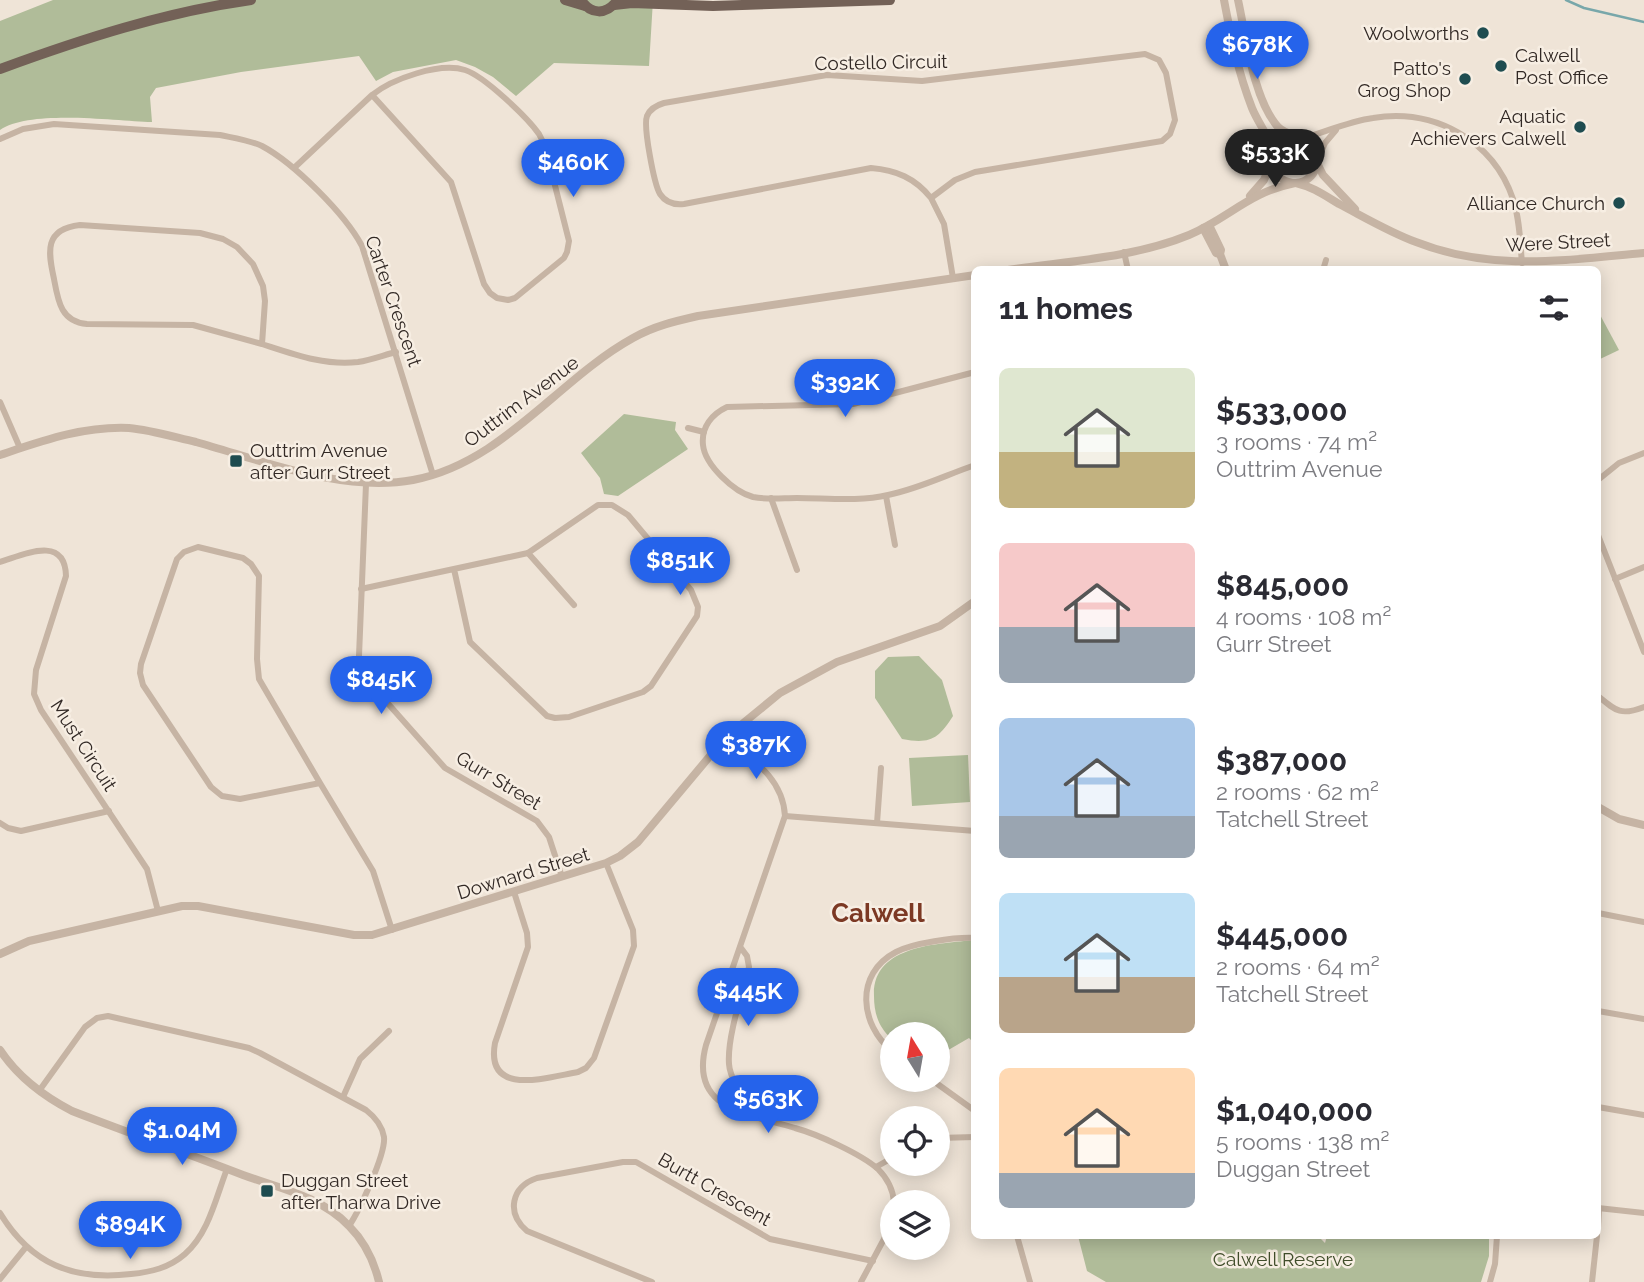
<!DOCTYPE html>
<meta charset="utf-8">
<style>
body{margin:0;font-family:Raleway,sans-serif;background:#f7f7f7;color:#2b2b33;height:100vh;display:flex;flex-direction:column;font-size:26px;white-space:nowrap}
*{box-sizing:border-box;margin:0}
p{font-size:23px;color:#7c7c81}
.icon{flex:none;width:38px;height:38px;fill:none;stroke:currentColor;stroke-width:2;stroke-linecap:round;stroke-linejoin:round}
.map{position:relative;flex:1;overflow:hidden}
.panel{position:absolute;left:971px;top:266px;width:630px;height:973px;display:flex;flex-direction:column;background:#fff;border-radius:10px;box-shadow:0 4px 18px #0003}
.panel>*{flex:none}
.needle{width:46px;rotate:349deg}
.tools{position:absolute;left:880px;top:1022px;display:grid;gap:14px}
.tools a{display:grid;place-items:center;width:70px;height:70px;border-radius:50%;background:#fff;box-shadow:0 4px 18px #0003;font-size:35px}
.price{position:absolute;translate:-50% -60px;padding:0 16px;border-radius:24px;background:#2563eb;color:#fff;font-size:23px;line-height:46px;filter:drop-shadow(0 2px 4px #0008)}
.price::after{content:'';position:absolute;left:50%;top:42px;width:21px;height:16px;margin-left:-10px;background:inherit;clip-path:polygon(0 0,100% 0,50% 100%)}
.price.active{background:#222;color:#fff}
ul{padding:0;list-style:none}
li{display:flex;align-items:center;gap:21px;height:175px;padding:0 28px}
li span{display:grid;place-items:center;flex:none;width:196px;height:140px;border-radius:10px;color:#555}
li>.icon{margin-inline-start:auto}
span .icon{width:84px;height:84px;fill:#fffc;stroke-width:1}
li b{font-size:30px}
h2{display:flex;justify-content:space-between;align-items:center;height:84px;padding:0 28px;font-size:30px}
.map>svg:first-child{display:block}
.green{fill:#b0bc99}
.lines{fill:none;stroke-linecap:round;stroke-linejoin:round}
.stream{stroke:#78a7aa;stroke-width:2.5}
.minor{stroke:#c6b4a4;stroke-width:6}
.tertiary{stroke:#c6b4a4;stroke-width:8}
.primary{stroke:#736157;stroke-width:10}
.poi-dot{fill:#1e4c50;stroke:#f7eee3;stroke-width:2.5}
.labels{text-anchor:middle;stroke-width:5;stroke-linejoin:round;paint-order:stroke}
.poi-label{font-size:19px;fill:#322925;stroke:#f7eee3;text-anchor:end}
.street-label{font-size:19px;fill:#322925;stroke:#f7eee3}
.park-label{font-size:19px;fill:#414e2b;stroke:#f7eee3}
.district-label{font-size:26px;font-weight:bold;fill:#7c3924;stroke:#f7eee3}
</style>
<div class="map">
<svg width="1644" height="1282" viewBox="0 0 1644 1282">
<rect width="100%" height="100%" fill="#efe4d7"/>
<!-- green -->
<g class="green">
<path d="M53,0h600l-4,66 -95,-3 -38,33 -23,-19 -18,-10 -19,-7 -63,12 -17,9 -17,-25 -118,16 -85,16 -6,9 2,25c-37,-1 -122,-13 -152,8v-109z"/>
<path d="M1598,311l21,39 -21,10z"/>
<path d="M624,414l52,8 -1,8 13,19 -70,47 -14,-2 -4,-16 -19,-25z"/>
<path d="M919,656l23,24 11,36c-15,24 -24,28 -51,23l-27,-41v-27l13,-14z"/>
<path d="M968,755l2,47 -58,4 -3,-48z"/>
<path d="M975,940v104l-6,-6 -31,18v-22h-46v5c-13,-11 -18,-25 -18,-43 -2,-51 64,-52 101,-56z"/>
<path d="M1078,1236h240l7,7 2,-7h162v20l-8,26h-375l-19,-11z"/>
</g>
<g class="lines">
<!-- stream -->
<path class="stream" d="M1566,0l18,8 60,14"/>
<!-- minor -->
<g class="minor">
<path d="M0,139l23,-10 31,-5 166,11c14,3 29,5 42,11 32,17 83,68 100,100l71,229"/>
<path d="M1301,139c24,-7 49,-18 72,-21 61,-10 120,22 140,81 7,21 7,43 9,64"/>
<path d="M1318,159l7,-16 11,-13"/>
<path d="M294,168l78,-73c20,-16 67,-33 93,-25 19,6 62,47 74,64l6,12 24,95 -2,11 -3,6 -49,40 -7,2 -11,-2 -7,-5 -6,-9 -33,-102 -79,-87"/>
<path d="M931,198c-16,-20 -35,-28 -60,-30l-187,36c-9,1 -18,-1 -24,-10 -6,-10 -17,-68 -13,-78 3,-7 10,-11 17,-13l163,-28 95,6 223,-27 14,6 7,13 9,47 -5,14 -8,7 -187,31 -20,8 -24,18 13,26 9,54"/>
<path d="M1124,252l4,18"/>
<path d="M1323,270l3,-10"/>
<path d="M262,344l-69,-19 -106,-1c-26,-2 -29,-23 -33,-45 -6,-27 -10,-50 26,-54l120,8 23,6 14,8 16,17 10,22 2,15 -3,43c31,10 63,22 96,18 13,-2 26,-7 38,-10"/>
<path d="M975,372l-122,32 -126,3c-15,7 -26,20 -24,38 2,20 31,47 50,52 14,3 30,1 44,1 29,0 62,4 91,-3 30,-6 58,-20 87,-30"/>
<path d="M0,402l20,46"/>
<path d="M688,428l16,4"/>
<path d="M1598,480l21,-17 25,-10"/>
<path d="M366,484l-7,172 9,25 77,87 92,53 12,16 13,40"/>
<path d="M886,496l9,49"/>
<path d="M771,498l26,72"/>
<path d="M1598,535l46,117"/>
<path d="M528,553l46,52"/>
<path d="M0,562c23,-7 65,-28 66,14l-30,94 -2,24 7,16 106,159 11,42"/>
<path d="M1615,579l29,-12"/>
<path d="M361,589l167,-36 70,-48h14l16,10 63,75 7,17 -1,9 -46,70 -8,6 -74,25 -14,1 -8,-2 -77,-74 -16,-73"/>
<path d="M1598,696c18,15 23,20 46,11"/>
<path d="M725,738c28,22 58,40 60,78l-79,229c-18,67 46,69 89,83 22,6 66,26 83,41 9,9 15,21 16,33"/>
<path d="M320,783l-61,-104 -2,-20 2,-83 -8,-12 -8,-6 -45,-11 -14,5 -7,7 -36,105 -1,9 3,12 68,102 11,9 18,3 80,-16 53,88 19,59"/>
<path d="M785,816l190,15"/>
<path d="M0,823l8,5 13,3 88,-20"/>
<path d="M877,823l4,-55"/>
<path d="M514,892l13,41 1,14 -33,96c-10,55 53,34 83,29l8,-4 8,-10 40,-112 -1,-16 -27,-67"/>
<path d="M1598,913l46,9"/>
<path d="M741,948l6,8 2,11c-7,27 -22,70 -20,97 1,19 18,31 15,51"/>
<path d="M1598,1011l46,8"/>
<path d="M892,1051c-32,-26 -38,-77 4,-99 17,-9 59,-15 79,-14"/>
<path d="M932,1080l43,31"/>
<path d="M39,1091l46,-64 12,-9 11,-2 141,32 11,5 106,57c9,7 16,15 18,27 2,17 -25,74 -35,89"/>
<path d="M343,1097l17,-38 29,-28"/>
<path d="M1598,1107l46,8"/>
<path d="M938,1138l37,-1"/>
<path d="M876,1167l16,-9"/>
<path d="M1598,1208l46,5"/>
<path d="M0,1213c31,51 73,68 131,61 20,-2 38,-6 54,-20 24,-21 31,-57 42,-85"/>
<path d="M1598,1227l1,-19"/>
<path d="M1017,1236l13,46"/>
<path d="M0,1279l26,-32"/>
<path d="M652,1282l-125,-51c-21,-18 -16,-44 10,-53l86,-16h13l134,77 103,22"/>
<path d="M861,1282l31,-58"/>
<path d="M1490,1282l5,-18 2,-28"/>
<path d="M1592,1282l5,-46"/>
</g>
<!-- tertiary -->
<g class="tertiary">
<path d="M1224,0c7,37 14,72 28,108 6,15 17,28 22,44"/>
<path d="M1238,0c8,36 15,99 40,127 12,11 33,9 38,27 6,16 -10,33 -27,28 -27,-7 -19,-46 11,-44"/>
<path d="M1317,163l6,12 32,34"/>
<path d="M1296,183c17,4 28,12 43,21 25,13 50,28 77,38 76,30 149,18 228,11"/>
<path d="M1250,196l14,-16 7,-17"/>
<path d="M1209,225l12,25 -1,4 6,16"/>
<path d="M1203,228l13,25 4,1"/>
<path d="M1008,270c60,-9 125,-12 181,-35 40,-17 60,-43 106,-52"/>
<path d="M0,455c42,-14 83,-29 129,-27 22,2 45,9 67,14 68,19 147,51 217,38 90,-17 144,-100 220,-142 21,-12 43,-17 65,-22l277,-41"/>
<path d="M1598,807l21,12 25,6"/>
<path d="M0,954l29,-13 153,-35h16l156,29h18l234,-72 14,-7 18,-14 87,-104 55,-45 57,-31 103,-36 35,-25"/>
<path d="M0,1050c18,27 43,46 72,61 57,22 114,42 171,64 36,13 79,22 106,51 15,15 25,35 30,56"/>
</g>
<!-- primary -->
<g class="primary">
<path d="M565,0l20,6"/>
<path d="M581,0c10,15 25,15 36,1"/>
<path d="M614,5l18,-2 81,3 177,-6"/>
<path d="M0,69c82,-30 165,-57 251,-69"/>
</g>
</g>
<!-- markers -->
<g class="poi-dot">
<circle cx="1483" cy="33" r="7"/>
<circle cx="1501" cy="66" r="7"/>
<circle cx="1465" cy="79" r="7"/>
<circle cx="1580" cy="127" r="7"/>
<circle cx="1619" cy="203" r="7"/>
<rect x="229" y="454" width="14" height="14" rx="3.5"/>
<rect x="260" y="1184" width="14" height="14" rx="3.5"/>
</g>
<g class="labels">
<!-- poi labels -->
<g class="poi-label">
<text x="1469" y="40">Woolworths</text>
<text x="1515" y="62" text-anchor="start">Calwell<tspan x="1515" dy="22">Post Office</tspan></text>
<text x="1451" y="75">Patto's<tspan x="1451" dy="22">Grog Shop</tspan></text>
<text x="1566" y="123">Aquatic<tspan x="1566" dy="22">Achievers Calwell</tspan></text>
<text x="1605" y="210">Alliance Church</text>
<text x="250" y="457" text-anchor="start">Outtrim Avenue<tspan x="250" dy="22">after Gurr Street</tspan></text>
<text x="281" y="1187" text-anchor="start">Duggan Street<tspan x="281" dy="22">after Tharwa Drive</tspan></text>
</g>
<!-- street labels -->
<g class="street-label">
<text transform="translate(881 62) rotate(-1)" y="7">Costello Circuit</text>
<text transform="translate(1558 242) rotate(-3)" y="7">Were Street</text>
<text transform="translate(394 301) rotate(71)" y="7">Carter Crescent</text>
<text transform="translate(521 401) rotate(-37)" y="7">Outtrim Avenue</text>
<text transform="translate(84 745) rotate(57)" y="7">Must Circuit</text>
<text transform="translate(499 780) rotate(31)" y="7">Gurr Street</text>
<text transform="translate(523 873) rotate(-17)" y="7">Downard Street</text>
<text transform="translate(715 1189) rotate(30)" y="7">Burtt Crescent</text>
</g>
<!-- park labels -->
<g class="park-label">
<text x="1283" y="1266">Calwell Reserve</text>
</g>
<!-- district labels -->
<g class="district-label">
<text x="878" y="922">Calwell</text>
</g>
</g>
</svg>
<div class="tools">
<a><svg class="needle" viewBox="-14 -14 28 28"><path d="M0-13l5 13h-10z" fill="#e53935"/><path d="M0 13l5-13h-10z" fill="#7c7c81"/></svg></a>
<a><svg class="icon" aria-label="locate" viewBox="0 0 24 24"><circle cx="12" cy="12" r="6"/><path d="M12 2v4M12 18v4M2 12h4M18 12h4"/></svg></a>
<a><svg class="icon" aria-label="layers" viewBox="0 0 24 24"><path d="M12 4l9 5-9 5-9-5zM3 14l9 5 9-5"/></svg></a>
</div>
<b class="price" style="left:1257px;top:81px">$678K</b>
<b class="price active" style="left:1275px;top:189px">$533K</b>
<b class="price" style="left:573px;top:199px">$460K</b>
<b class="price" style="left:845px;top:419px">$392K</b>
<b class="price" style="left:680px;top:597px">$851K</b>
<b class="price" style="left:381px;top:716px">$845K</b>
<b class="price" style="left:756px;top:781px">$387K</b>
<b class="price" style="left:748px;top:1028px">$445K</b>
<b class="price" style="left:768px;top:1135px">$563K</b>
<b class="price" style="left:182px;top:1167px">$1.04M</b>
<b class="price" style="left:130px;top:1261px">$894K</b>
<section class="panel">
<h2>11 homes<svg class="icon" aria-label="filters" viewBox="0 0 24 24"><path d="M4 7h16M4 17h16"/><circle cx="9" cy="7" r="2"/><circle cx="15" cy="17" r="2"/></svg></h2>
<ul>
<li><span style="background:linear-gradient(#dfe7d0 60%,#c2b280 0)"><svg class="icon" aria-label="home" viewBox="0 0 24 24"><path d="M3 11l9-7 9 7M6 9v11h12V9"/></svg></span><div><b>$533,000</b><p>3 rooms · 74 m²</p><p>Outtrim Avenue</p></div></li>
<li><span style="background:linear-gradient(#f6c9c9 60%,#9aa5b1 0)"><svg class="icon" aria-label="home" viewBox="0 0 24 24"><path d="M3 11l9-7 9 7M6 9v11h12V9"/></svg></span><div><b>$845,000</b><p>4 rooms · 108 m²</p><p>Gurr Street</p></div></li>
<li><span style="background:linear-gradient(#a9c7e8 70%,#9aa5b1 0)"><svg class="icon" aria-label="home" viewBox="0 0 24 24"><path d="M3 11l9-7 9 7M6 9v11h12V9"/></svg></span><div><b>$387,000</b><p>2 rooms · 62 m²</p><p>Tatchell Street</p></div></li>
<li><span style="background:linear-gradient(#bfe0f5 60%,#b9a48a 0)"><svg class="icon" aria-label="home" viewBox="0 0 24 24"><path d="M3 11l9-7 9 7M6 9v11h12V9"/></svg></span><div><b>$445,000</b><p>2 rooms · 64 m²</p><p>Tatchell Street</p></div></li>
<li><span style="background:linear-gradient(#ffd9b3 75%,#9aa5b1 0)"><svg class="icon" aria-label="home" viewBox="0 0 24 24"><path d="M3 11l9-7 9 7M6 9v11h12V9"/></svg></span><div><b>$1,040,000</b><p>5 rooms · 138 m²</p><p>Duggan Street</p></div></li>
</ul>
</section>
</div>
